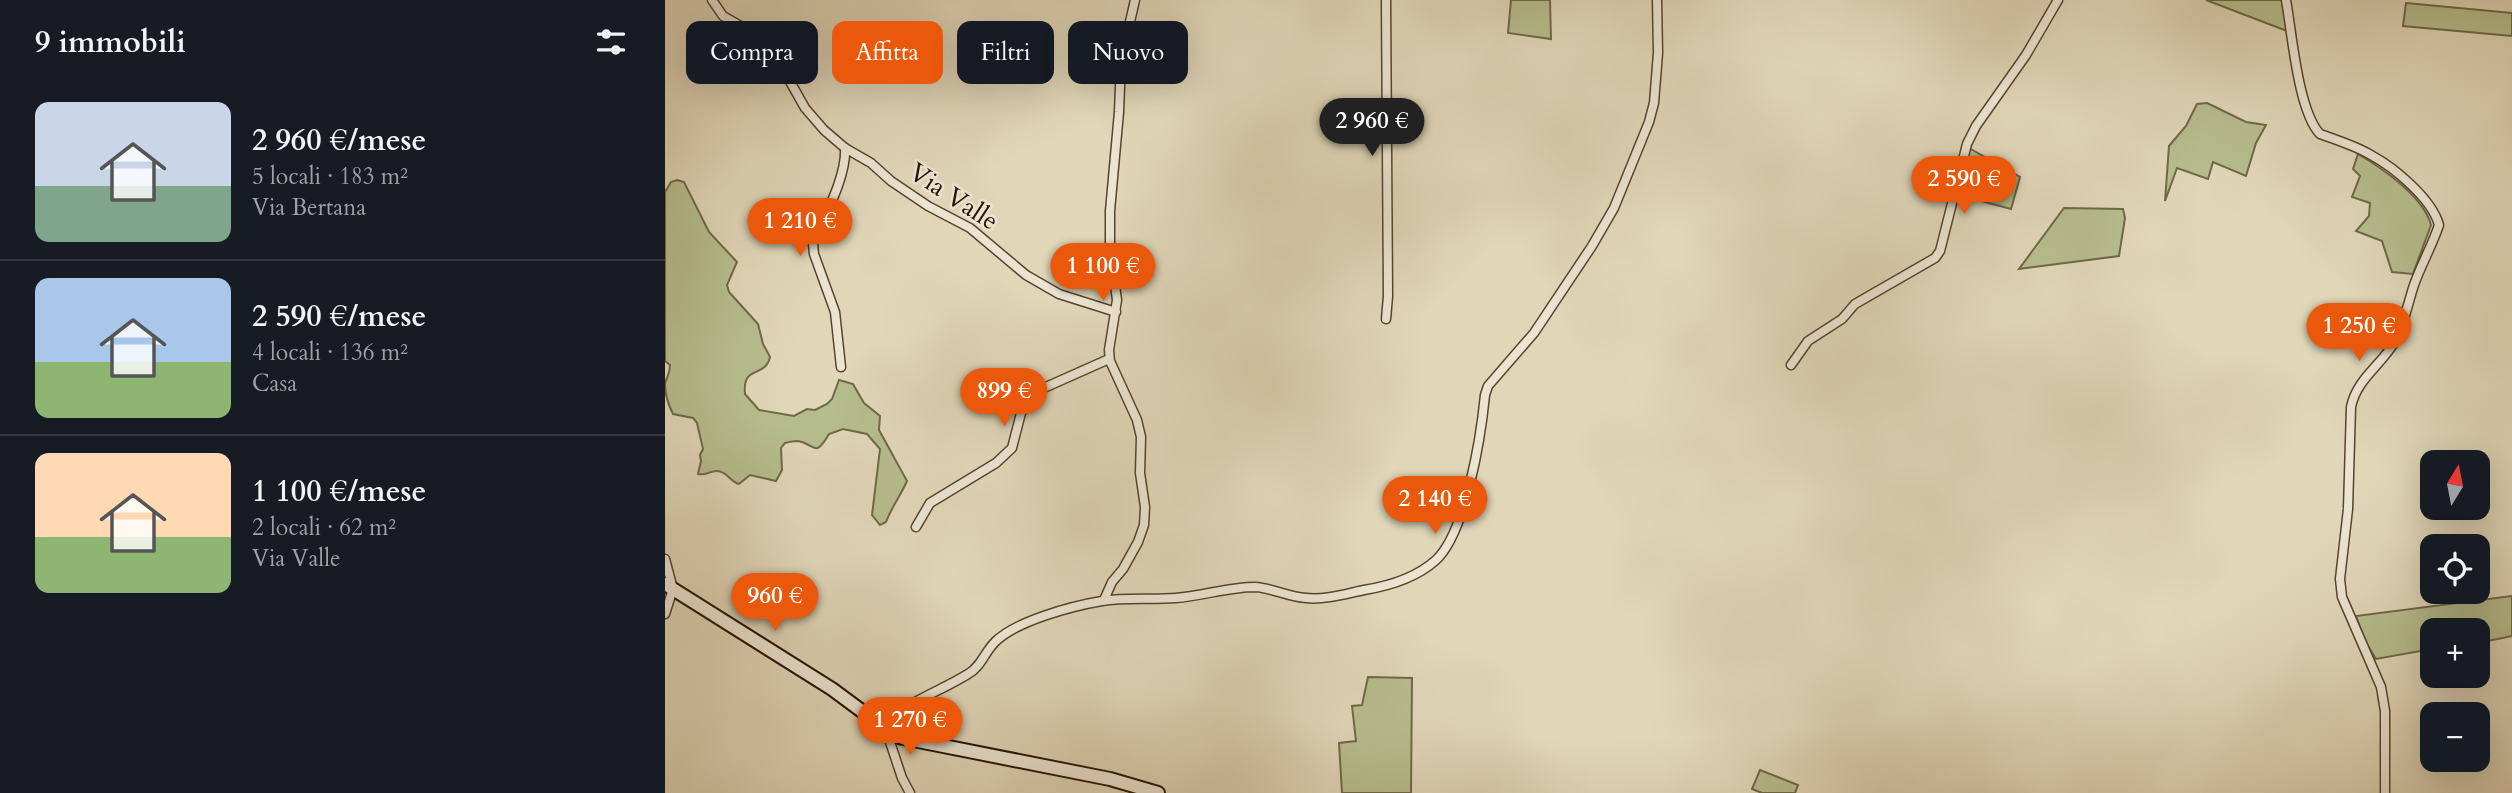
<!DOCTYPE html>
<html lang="it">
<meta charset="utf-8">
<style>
body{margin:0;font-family:Cardo,serif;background:#20242c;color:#f1f3f6;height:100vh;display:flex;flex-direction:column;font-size:26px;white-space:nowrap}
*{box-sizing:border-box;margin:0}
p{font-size:23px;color:#9ea1a6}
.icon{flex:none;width:38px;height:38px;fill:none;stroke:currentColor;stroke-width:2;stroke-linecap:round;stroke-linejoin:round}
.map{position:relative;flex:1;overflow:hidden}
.details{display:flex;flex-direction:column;background:#171b24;width:665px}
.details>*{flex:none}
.banner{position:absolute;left:21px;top:21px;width:665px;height:63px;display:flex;gap:14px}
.needle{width:46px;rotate:10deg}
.buttons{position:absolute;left:1755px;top:450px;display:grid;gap:14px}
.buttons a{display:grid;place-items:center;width:70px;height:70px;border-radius:14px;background:#171b24;box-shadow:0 7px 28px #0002;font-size:35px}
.price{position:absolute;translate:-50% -60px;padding:0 16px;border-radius:24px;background:#ea580c;color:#fff;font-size:23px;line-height:46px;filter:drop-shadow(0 2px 4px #0008)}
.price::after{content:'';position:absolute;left:50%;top:42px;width:21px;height:16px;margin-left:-10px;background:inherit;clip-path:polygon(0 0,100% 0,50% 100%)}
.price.current{background:#222;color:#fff}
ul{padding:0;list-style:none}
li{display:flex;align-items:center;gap:21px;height:175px;padding:0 35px}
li+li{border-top:2px solid #363941}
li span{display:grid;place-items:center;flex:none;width:196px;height:140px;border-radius:14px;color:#555}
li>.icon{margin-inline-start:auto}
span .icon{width:84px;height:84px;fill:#fffc;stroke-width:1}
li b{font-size:30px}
h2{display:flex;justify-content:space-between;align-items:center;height:84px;padding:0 35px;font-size:30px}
.chip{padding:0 24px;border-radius:14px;background:#171b24;box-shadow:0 7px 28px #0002;font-size:24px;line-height:63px}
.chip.current{background:#ea580c;color:#fff}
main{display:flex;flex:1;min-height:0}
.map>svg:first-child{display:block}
.green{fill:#b6bd8d;stroke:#706848;stroke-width:2}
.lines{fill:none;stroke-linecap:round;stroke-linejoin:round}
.street-casing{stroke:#574430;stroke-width:11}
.secondary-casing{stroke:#291303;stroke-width:16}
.street{stroke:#ebe4d1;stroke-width:8}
.secondary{stroke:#ebe4d1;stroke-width:12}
.labels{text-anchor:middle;stroke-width:5;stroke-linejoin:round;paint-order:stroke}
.street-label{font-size:26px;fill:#291303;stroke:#ebe4d1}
</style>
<main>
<section class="details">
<h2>9 immobili<svg class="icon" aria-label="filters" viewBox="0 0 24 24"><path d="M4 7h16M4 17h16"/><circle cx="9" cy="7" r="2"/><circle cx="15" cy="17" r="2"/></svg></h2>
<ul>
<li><span style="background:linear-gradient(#c9d6e8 60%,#7fa58c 0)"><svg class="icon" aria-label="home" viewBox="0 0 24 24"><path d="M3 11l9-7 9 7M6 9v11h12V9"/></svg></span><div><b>2 960 €/mese</b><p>5 locali · 183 m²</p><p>Via Bertana</p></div></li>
<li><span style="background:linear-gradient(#a9c7e8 60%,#8fb573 0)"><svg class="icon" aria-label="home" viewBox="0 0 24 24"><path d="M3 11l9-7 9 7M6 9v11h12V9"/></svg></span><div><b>2 590 €/mese</b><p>4 locali · 136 m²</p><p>Casa</p></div></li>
<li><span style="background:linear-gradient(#ffd9b3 60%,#8fb573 0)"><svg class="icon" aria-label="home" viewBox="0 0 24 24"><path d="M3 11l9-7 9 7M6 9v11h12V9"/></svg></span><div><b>1 100 €/mese</b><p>2 locali · 62 m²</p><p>Via Valle</p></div></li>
</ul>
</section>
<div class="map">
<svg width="1847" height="793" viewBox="0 0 1847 793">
<rect width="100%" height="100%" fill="#e0d6b8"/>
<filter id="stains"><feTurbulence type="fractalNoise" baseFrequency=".00286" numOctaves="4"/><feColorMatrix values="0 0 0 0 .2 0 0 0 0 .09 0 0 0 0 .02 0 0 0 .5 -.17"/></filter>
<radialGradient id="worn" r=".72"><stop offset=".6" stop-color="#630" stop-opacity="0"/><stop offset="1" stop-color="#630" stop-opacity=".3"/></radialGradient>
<!-- green -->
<g class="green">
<path d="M846,0h39l1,39 -43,-6z"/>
<path d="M1541,0h76l5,31z"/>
<path d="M1741,3l106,10v23l-109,-10z"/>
<path d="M1542,103l39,19 20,3 -10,18 -10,33 -33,-14 -5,17 -31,-11 -12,33 4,-55 17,-20 11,-22z"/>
<path d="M1304,148l51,29 -9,32 -52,-14z"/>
<path d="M1693,154c24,14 66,43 73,71l-18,49 -21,-2 -10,-31 -26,-10 13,-15 1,-13 -18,-6 8,-21 -7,-7z"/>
<path d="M12,180l7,2 25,50 28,30 -10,23 2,7 29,32 5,20 7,13c-5,22 -28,7 -25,37l14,16 35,6 13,-7 8,1 12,-6 5,-5 7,-19 14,4 11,19 16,13 -1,14 28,51c-6,14 -15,25 -21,41l-6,3 -8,-10 8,-66 -13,-15 -24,-5 -14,5c-15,26 -14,9 -32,7 -4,0 -8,1 -12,2l-4,5 1,22 -6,11 -26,-6 -11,9c-9,-2 -12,-13 -22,-13 -8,0 -11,5 -19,3l3,-13 -1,-6 3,-6 -6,-26 -4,-5 -20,-4c-5,-10 -8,-19 -8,-30 2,-8 5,-10 5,-19l-5,-4v-169l6,-10z"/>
<path d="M1399,208l59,1 2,9 -6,38 -100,13z"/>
<path d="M1847,596v40l-34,7v-13h-45l-1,19 -56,10 -11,-18 -9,-25z"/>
<path d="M703,677l44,1 -1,115h-69l-3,-50 17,-2 -4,-35 10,-1z"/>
<path d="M1095,770l38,15 -3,8h-33l-10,-4z"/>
</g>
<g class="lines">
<defs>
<g id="street">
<path d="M47,0l11,16 23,13 19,15 14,18 26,46 19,22 21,18 26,15 20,18 37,25 42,22 56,47 33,19 57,18"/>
<path d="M721,0l2,296 -2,23"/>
<path d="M1621,0c6,33 12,111 34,134 17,6 36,12 51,21 24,13 61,44 68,70 -7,21 -18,40 -25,60 -6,18 -10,39 -19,56 -13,24 -38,37 -44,66l-3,102 -8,70 2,18 39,90 4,24v82"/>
<path d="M1126,365l17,-24 34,-22 13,-15 80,-46 5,-7 27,-107 9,-18 50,-71 32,-55"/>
<path d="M176,367l-6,-55 -21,-58 -1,-10c11,-27 34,-68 32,-96"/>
<path d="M251,527l14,-24 66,-40 16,-15 9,-35 5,-9 11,-13 72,-32"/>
<path d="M0,559l8,30 -8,25"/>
<path d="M439,600l8,-18 11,-13 15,-27 6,-17 1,-18 -5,-34 1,-36 -4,-17 -27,-59 -1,-11 8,-50 -7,-50v-39l9,-99 2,-51 14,-61"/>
<path d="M224,718c25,-18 53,-28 79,-44 13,-7 16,-21 27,-32 21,-21 77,-36 107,-41 24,-4 50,-1 74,-3 26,-2 53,-11 79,-11 18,1 33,10 51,11 19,2 39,-4 58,-8 25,-4 52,-12 72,-30 30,-28 45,-124 49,-165l3,-9 46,-53 58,-87 22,-38 35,-86 5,-19 4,-50 -1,-53"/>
<path d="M233,724l5,-16"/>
<path d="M222,733l15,45 8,15"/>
</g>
<g id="secondary">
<path d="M0,584l167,105 50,37"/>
<circle cx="225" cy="726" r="8"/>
<path d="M225,734l13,4 207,41 48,14"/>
</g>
</defs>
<!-- street casing -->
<use href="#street" class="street-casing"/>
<!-- secondary casing -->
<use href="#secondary" class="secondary-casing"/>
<!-- street -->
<use href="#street" class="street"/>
<!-- secondary -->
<use href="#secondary" class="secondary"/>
</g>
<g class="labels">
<!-- street labels -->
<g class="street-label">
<text transform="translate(289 196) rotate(33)" y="9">Via Valle</text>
</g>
</g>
<rect width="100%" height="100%" filter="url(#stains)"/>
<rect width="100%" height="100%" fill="url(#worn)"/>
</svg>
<div class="buttons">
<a><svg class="needle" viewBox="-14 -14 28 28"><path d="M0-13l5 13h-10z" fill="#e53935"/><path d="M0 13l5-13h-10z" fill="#9ea1a6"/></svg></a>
<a><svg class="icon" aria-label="locate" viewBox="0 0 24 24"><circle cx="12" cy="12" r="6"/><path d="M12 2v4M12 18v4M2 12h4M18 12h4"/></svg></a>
<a>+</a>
<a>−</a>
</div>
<b class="price current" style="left:707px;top:158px">2 960 €</b>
<b class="price" style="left:1299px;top:216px">2 590 €</b>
<b class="price" style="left:135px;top:258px">1 210 €</b>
<b class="price" style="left:438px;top:303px">1 100 €</b>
<b class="price" style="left:1694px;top:363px">1 250 €</b>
<b class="price" style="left:339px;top:428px">899 €</b>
<b class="price" style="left:770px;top:536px">2 140 €</b>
<b class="price" style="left:110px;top:633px">960 €</b>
<b class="price" style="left:245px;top:757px">1 270 €</b>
<div class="banner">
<a class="chip">Compra</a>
<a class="chip current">Affitta</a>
<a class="chip">Filtri</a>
<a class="chip">Nuovo</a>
</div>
</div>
</main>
